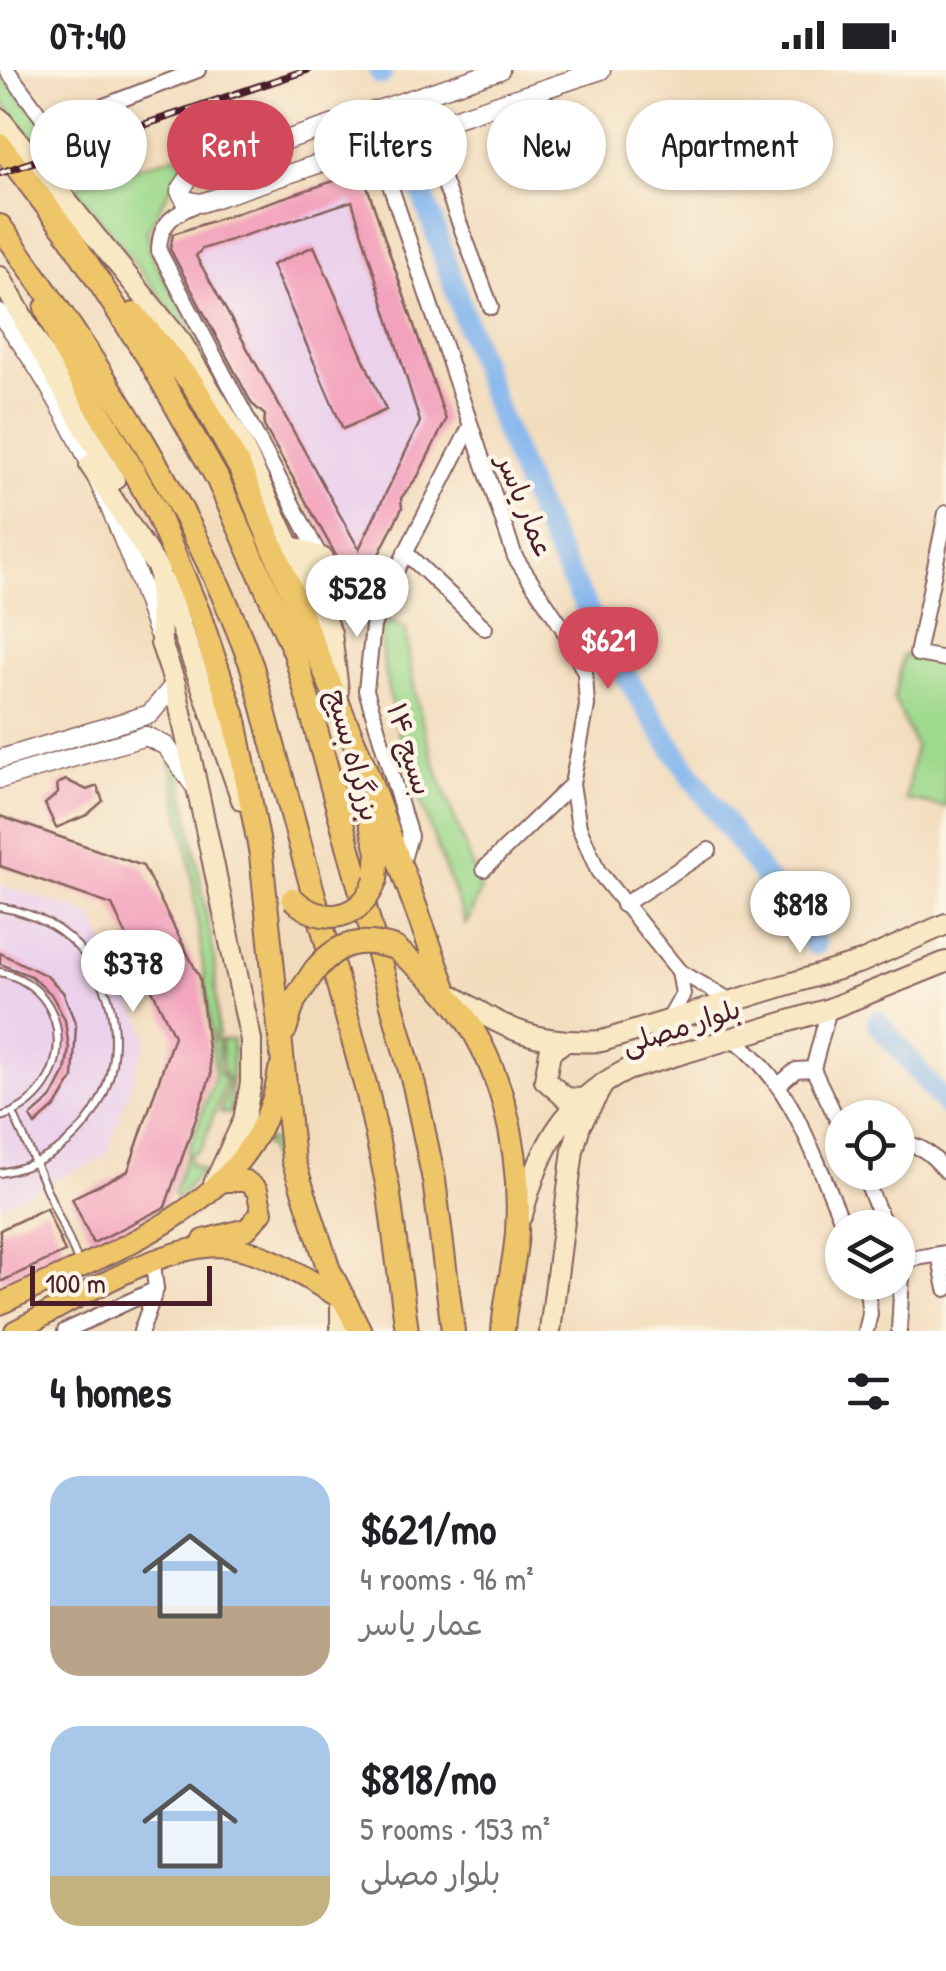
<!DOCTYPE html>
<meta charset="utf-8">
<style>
body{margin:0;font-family:"Patrick Hand","Playpen Sans Arabic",sans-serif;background:#f2f2f2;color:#202124;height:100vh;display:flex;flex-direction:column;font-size:38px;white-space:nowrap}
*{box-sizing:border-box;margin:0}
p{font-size:32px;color:#757577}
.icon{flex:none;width:55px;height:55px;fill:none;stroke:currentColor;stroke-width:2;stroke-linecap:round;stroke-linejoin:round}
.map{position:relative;height:1261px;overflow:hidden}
.sheet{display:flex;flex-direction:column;background:#fff;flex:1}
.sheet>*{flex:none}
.top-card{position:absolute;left:30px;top:30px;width:888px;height:90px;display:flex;gap:20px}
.controls{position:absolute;left:825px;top:1030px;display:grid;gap:20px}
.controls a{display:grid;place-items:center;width:90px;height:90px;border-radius:50%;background:#fff;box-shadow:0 2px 8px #0004;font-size:50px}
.scale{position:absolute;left:30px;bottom:25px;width:182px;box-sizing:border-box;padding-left:10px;border:5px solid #4a1f2b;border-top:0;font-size:28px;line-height:35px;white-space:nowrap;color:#4a1f2b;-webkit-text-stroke:8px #fcf5e5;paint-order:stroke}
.price{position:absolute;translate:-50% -85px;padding:0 22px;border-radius:35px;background:#fff;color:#222;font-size:32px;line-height:65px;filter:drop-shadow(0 2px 5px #0008)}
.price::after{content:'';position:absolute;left:50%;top:60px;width:30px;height:22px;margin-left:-15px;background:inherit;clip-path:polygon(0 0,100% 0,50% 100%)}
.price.current{background:#d1495b;color:#fff}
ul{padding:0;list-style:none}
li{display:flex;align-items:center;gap:30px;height:250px;padding:0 50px}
li span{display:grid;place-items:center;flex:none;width:280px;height:200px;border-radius:30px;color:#555}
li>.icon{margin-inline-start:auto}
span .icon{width:120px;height:120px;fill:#fffc;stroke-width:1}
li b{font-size:42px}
h2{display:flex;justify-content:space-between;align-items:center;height:120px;padding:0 50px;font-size:42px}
.pill{padding:0 35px;border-radius:45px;background:#fff;box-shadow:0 2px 8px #0004;font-size:35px;line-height:90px}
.pill.current{background:#d1495b;color:#fff}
.status{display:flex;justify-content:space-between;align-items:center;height:70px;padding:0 50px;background:#fff;direction:ltr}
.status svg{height:28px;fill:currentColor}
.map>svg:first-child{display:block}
.built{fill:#ebd1ec}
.green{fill:#9ed98d;stroke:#747c5c;stroke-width:2.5}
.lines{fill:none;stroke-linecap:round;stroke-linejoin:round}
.river{stroke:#80b4ee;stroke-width:22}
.building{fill:#f3a2bc;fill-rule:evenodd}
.service-casing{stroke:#85615d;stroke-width:10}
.minor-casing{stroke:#85615d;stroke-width:18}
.tertiary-casing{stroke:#85615d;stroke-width:21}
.secondary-casing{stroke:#85615d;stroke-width:24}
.primary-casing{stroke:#85615d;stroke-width:24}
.trunk-casing{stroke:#85615d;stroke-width:26}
.service{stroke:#fff;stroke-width:6}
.minor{stroke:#fff;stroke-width:14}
.tertiary{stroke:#fff;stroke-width:18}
.secondary{stroke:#f8e8c3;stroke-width:20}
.primary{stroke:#eec569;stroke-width:20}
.trunk{stroke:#eec569;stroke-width:22}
.rail-casing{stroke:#4a1f2b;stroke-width:8}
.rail{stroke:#fcf5e5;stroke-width:4;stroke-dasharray:11;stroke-linecap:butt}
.trunk-bridge-casing{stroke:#85615d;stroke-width:26;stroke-linecap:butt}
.trunk-bridge{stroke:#eec569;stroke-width:22}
.labels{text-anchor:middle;stroke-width:9;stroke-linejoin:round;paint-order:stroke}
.street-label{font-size:28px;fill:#4a1f2b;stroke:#fcf5e5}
</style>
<div class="status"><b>07:40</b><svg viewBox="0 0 49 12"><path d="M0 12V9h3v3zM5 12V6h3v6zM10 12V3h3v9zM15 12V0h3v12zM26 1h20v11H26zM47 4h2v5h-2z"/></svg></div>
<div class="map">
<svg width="946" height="1261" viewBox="0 0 946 1261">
<rect width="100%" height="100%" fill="#fcf5e5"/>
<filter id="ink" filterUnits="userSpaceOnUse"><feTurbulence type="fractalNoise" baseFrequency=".01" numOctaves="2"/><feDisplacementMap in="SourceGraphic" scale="20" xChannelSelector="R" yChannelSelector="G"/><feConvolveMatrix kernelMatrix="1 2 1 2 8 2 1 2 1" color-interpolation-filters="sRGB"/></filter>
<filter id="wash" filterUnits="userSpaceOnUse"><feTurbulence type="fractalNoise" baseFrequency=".0048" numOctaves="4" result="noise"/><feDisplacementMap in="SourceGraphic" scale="40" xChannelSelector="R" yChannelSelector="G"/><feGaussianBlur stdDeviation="2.25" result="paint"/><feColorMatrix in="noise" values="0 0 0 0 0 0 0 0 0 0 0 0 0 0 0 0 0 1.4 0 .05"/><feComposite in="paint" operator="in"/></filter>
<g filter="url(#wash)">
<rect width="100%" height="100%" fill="#f2dbbb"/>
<!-- built -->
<g class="built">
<path d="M355,104l10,6 81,240 -28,56 -17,22 1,10 -36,72h-17l-85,-154 1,-11 -15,-12 -85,-153 4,-14z"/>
<path d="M0,814l92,31 56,120 -42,122 -106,49z"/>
</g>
<!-- green -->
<g class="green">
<path d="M0,2l50,58 2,10 -14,5 -38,-47z"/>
<path d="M191,81l-44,80 3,22 107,188 -4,3 -68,-116 -110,-141z"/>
<path d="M385,549l21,10c7,92 43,174 75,260l-15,36c-22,-62 -100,-250 -81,-306z"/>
<path d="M903,585l43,7v145l-40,-7 9,-54 -21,-47z"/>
<path d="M171,692l8,3 35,192 4,79h-6l-22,-173z"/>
<path d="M211,969l7,1 1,32 7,9 -24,67 -13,8 2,9 12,5 -26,28 -4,-4 42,-118z"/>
<path d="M221,970h12l-3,74 -10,-2 10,-31 -7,-9z"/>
<path d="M266,1070l7,1 23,87 -6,-2 -22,-79 -5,-3z"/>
</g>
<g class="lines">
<!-- river -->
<g class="river">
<path d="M379,0l2,4"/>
<path d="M406,77c41,114 76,232 123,343 71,167 177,311 286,454"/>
<path d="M878,952l68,83"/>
</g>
</g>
<g id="blocks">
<!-- building -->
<g class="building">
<path d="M355,104l10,6 81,240 -28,56 -17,22 1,10 -36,72 -17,-1 -85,-153 1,-11 -13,-11 -82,-155 3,-15zM352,131l68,221 -61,127 -163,-293 6,-7z"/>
<path d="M314,176l72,164 -43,19 -71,-164z"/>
<path d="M66,710l21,10 10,-4 6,15 -16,14 -31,13 -11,-24 13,-11 -1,-9z"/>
<path d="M0,746l143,50 57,112 11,97 -46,132 -72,36 -21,-45 56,-27 46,-135 -62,-131 -112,-39z"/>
<path d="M0,883l47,23 16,16 13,33 -3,53 -16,27 -22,20 -5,-8 21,-18 14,-27 4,-23 -4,-29 -14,-26 -20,-18 -31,-12z"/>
<path d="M46,1138l19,44 -65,30v-52z"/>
</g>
</g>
</g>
<g filter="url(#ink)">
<use href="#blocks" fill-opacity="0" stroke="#85615d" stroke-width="2.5"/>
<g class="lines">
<defs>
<g id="service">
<path d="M0,837c152,26 152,239 0,266"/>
<path d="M0,902c80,18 74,124 0,145"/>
<path d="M13,1043l66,150"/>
</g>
<g id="minor">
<path d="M7,0l42,57 149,-57"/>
<path d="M424,59l67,178"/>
<path d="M377,76l138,411 47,70 23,46 2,33 -15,78 7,43 19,44 81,100 54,31"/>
<path d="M200,133c-25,10 -41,19 -41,48l175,332c21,14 36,16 56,0"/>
<path d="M946,443l-29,141 29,5"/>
<path d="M405,482l80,76"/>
<path d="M402,793l8,-27 -44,-146 7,-64 17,-43 79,-154"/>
<path d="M484,799l88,-85"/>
<path d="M623,835l86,-55"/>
<path d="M829,939l-16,60 29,61"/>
<path d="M668,951l15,-27 -4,-23"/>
<path d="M733,968c61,46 82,122 112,190"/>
<path d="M781,1013l15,-13 17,-1"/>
<path d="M898,1075c22,-3 34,10 48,26"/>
<path d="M862,1102l24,56"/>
<path d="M939,1184l7,35"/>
<path d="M898,1185l4,20 -3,56"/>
<path d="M898,1191l48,-8"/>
<path d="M866,1212l4,32 -4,17"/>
<path d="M65,1261l91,-42"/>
<path d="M141,1261l15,-42 -3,-26"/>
</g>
<g id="tertiary">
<path d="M500,0l-306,100 -14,21 5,9 16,3 400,-133"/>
<path d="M0,244c71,91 120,208 157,317"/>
<path d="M0,689l150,-45 25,-30"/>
<path d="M0,709l146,-43 20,10 27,38"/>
</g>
<g id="secondary">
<path d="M0,49l181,223 57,95 93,196 7,58"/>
<path d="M0,207l114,203"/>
<path d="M90,395l69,105 2,73 14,41 76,356v43l-7,37 -30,64"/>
<path d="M293,477l29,11 -11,30"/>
<path d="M165,512l77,218"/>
<path d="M450,924c56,35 84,51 152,47l259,-79 85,-38"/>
<path d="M561,974l-11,8 -5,28 21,18 14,1"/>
<path d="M522,1145c18,-68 41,-113 105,-145l202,-61 117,-47"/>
<path d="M341,1261v-33"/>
<path d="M550,1261l23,-181 7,-25 22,-39"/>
</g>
<g id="primary">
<path d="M204,1170l43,-11 15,-17 -5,-22 -11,-9h-22"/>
<path d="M0,1234c108,-53 260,-97 279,-234"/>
<path d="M15,1261c58,-29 156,-96 221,-83 37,7 72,32 105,50"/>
</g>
<g id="trunk">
<path d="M0,75l68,89 83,128 66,116 78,175 119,432 20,95 19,151"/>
<path d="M0,156c100,139 193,280 252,441l116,428 20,93 19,143"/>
<path d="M46,238l18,42 92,161 43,103 36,106 26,135 32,305 36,110 31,61"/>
<path d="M134,244l60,72 46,82 125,300 81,223"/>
<path d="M367,739l11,43 -2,27"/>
<path d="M395,878c17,15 38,29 52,46 55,64 75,156 70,238 -2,33 -12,65 -14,99"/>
<path d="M285,960l9,-29 21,-31"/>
</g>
</defs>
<!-- service casing -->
<use href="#service" class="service-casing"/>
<!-- minor casing -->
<use href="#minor" class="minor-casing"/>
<!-- tertiary casing -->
<use href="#tertiary" class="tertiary-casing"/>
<!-- secondary casing -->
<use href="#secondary" class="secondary-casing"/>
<!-- primary casing -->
<use href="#primary" class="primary-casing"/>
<!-- trunk casing -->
<use href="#trunk" class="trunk-casing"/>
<!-- service -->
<use href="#service" class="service"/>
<!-- minor -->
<use href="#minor" class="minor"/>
<!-- tertiary -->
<use href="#tertiary" class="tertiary"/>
<!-- secondary -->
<use href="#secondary" class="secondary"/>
<!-- primary -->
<use href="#primary" class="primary"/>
<!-- trunk -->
<use href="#trunk" class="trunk"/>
<defs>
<path id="rail" d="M0,103l307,-103"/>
</defs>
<!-- rail casing -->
<use href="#rail" class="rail-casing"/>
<!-- rail -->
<use href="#rail" class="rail"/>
<defs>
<g id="trunk-bridge">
<path d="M293,829c30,29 70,20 83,-20"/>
<path d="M315,900c23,-28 45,-33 80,-22"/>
</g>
</defs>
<!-- trunk-bridge casing -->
<use href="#trunk-bridge" class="trunk-bridge-casing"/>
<!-- trunk-bridge -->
<use href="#trunk-bridge" class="trunk-bridge"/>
</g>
</g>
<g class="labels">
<!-- street labels -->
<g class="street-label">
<text transform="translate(526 436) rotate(68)" y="10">عمار یاسر</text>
<text transform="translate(410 679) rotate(73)" y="10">بسیج ۱۴</text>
<text transform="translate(354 685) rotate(75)" y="10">بزرگراه بسیج</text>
<text transform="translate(681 956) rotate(-18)" y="10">بلوار مصلی</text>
</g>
</g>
</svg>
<div class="controls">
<a><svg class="icon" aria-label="locate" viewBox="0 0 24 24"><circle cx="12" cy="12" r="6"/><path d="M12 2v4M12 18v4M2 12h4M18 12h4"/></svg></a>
<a><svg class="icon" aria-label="layers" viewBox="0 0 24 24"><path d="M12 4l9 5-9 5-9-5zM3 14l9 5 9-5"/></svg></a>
</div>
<div class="scale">100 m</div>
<b class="price" style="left:357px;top:570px">$528</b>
<b class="price current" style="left:608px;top:622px">$621</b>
<b class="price" style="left:800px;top:886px">$818</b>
<b class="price" style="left:133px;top:945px">$378</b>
<div class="top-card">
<a class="pill">Buy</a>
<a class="pill current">Rent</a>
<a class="pill">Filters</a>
<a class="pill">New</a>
<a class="pill">Apartment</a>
</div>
</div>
<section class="sheet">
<h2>4 homes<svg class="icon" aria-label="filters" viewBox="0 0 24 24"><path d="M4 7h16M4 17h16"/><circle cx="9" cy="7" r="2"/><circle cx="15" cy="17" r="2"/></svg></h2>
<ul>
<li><span style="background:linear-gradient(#a9c7e8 65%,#b9a48a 0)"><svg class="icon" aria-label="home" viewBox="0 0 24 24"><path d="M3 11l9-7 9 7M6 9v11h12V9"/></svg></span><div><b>$621/mo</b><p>4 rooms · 96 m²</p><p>عمار یاسر</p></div></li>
<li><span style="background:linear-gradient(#a9c7e8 75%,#c2b280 0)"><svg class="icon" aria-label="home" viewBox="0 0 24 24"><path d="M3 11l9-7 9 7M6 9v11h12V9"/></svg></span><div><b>$818/mo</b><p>5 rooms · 153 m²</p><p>بلوار مصلی</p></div></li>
</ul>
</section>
